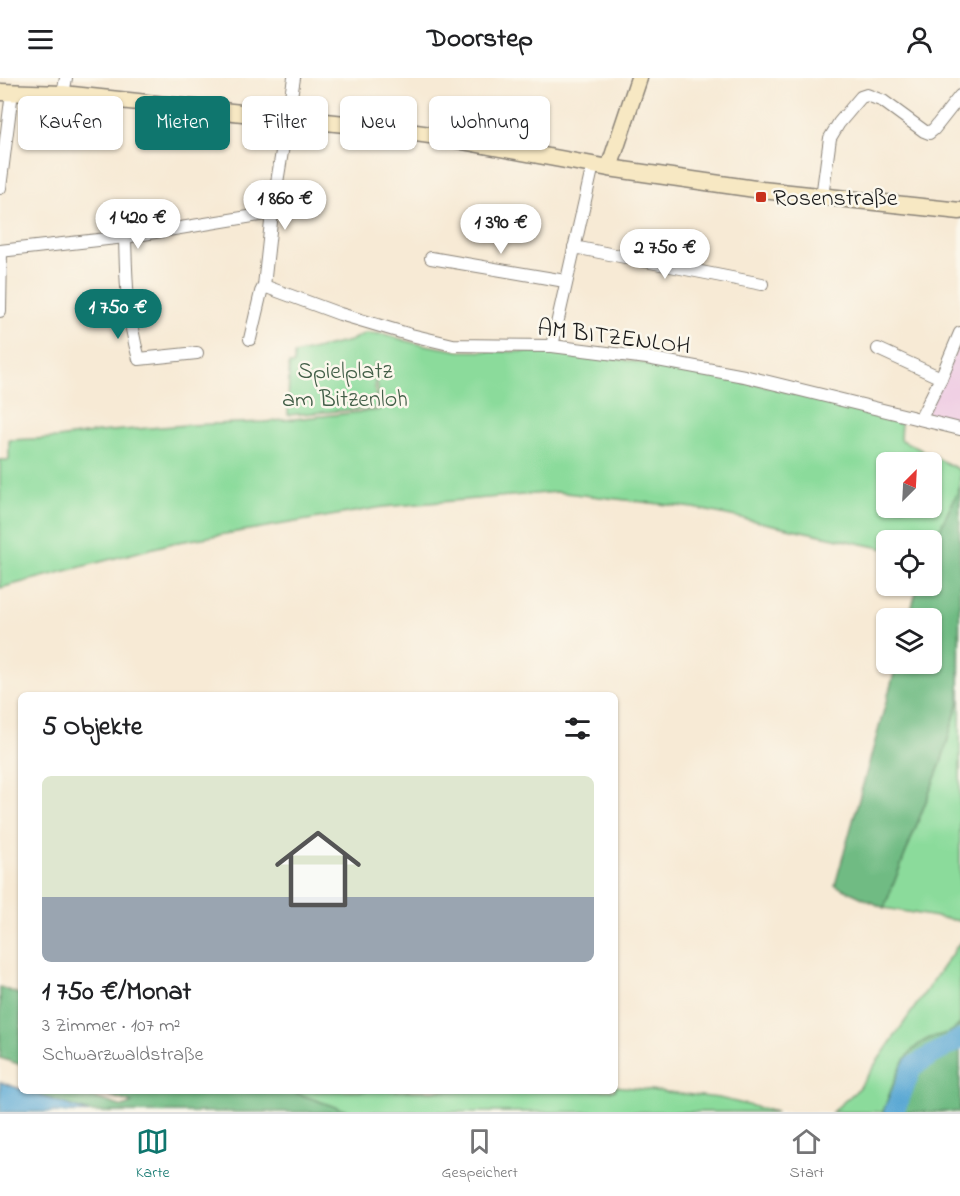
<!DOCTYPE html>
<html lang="de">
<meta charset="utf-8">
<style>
body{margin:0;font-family:"Indie Flower",sans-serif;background:#f6f6f6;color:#202124;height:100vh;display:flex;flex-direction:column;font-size:22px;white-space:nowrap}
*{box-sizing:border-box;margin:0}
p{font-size:20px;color:#757577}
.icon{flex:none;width:33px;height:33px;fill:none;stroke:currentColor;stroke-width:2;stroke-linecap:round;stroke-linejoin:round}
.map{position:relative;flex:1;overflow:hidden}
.sheet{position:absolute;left:18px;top:614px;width:600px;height:402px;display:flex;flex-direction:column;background:#fff;border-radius:9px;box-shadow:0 2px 4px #0004}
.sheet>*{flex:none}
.top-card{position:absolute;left:18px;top:18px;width:600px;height:54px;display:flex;gap:12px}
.needle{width:39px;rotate:24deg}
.tools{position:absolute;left:876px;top:374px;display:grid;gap:12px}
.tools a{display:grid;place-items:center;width:66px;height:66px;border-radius:9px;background:#fff;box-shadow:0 2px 4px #0004;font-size:30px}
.price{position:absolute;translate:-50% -51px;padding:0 14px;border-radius:21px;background:#fff;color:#222;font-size:20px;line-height:39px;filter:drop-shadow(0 2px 3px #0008)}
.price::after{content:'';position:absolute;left:50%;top:36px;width:18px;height:14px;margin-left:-9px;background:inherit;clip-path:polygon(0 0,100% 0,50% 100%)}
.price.selected{background:#0f766e;color:#fff}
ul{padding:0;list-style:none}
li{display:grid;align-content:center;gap:12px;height:318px;padding:0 24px}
li span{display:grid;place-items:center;height:186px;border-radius:9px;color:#555}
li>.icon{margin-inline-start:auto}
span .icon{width:108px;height:108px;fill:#fffc;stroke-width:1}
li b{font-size:26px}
h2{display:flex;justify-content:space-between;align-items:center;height:72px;padding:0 24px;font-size:26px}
.pill{padding:0 21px;border-radius:9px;background:#fff;box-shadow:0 2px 4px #0004;font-size:21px;line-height:54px}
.pill.selected{background:#0f766e;color:#fff}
header{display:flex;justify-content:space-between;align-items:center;height:78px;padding:0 24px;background:#fff;font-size:27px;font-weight:700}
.tab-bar{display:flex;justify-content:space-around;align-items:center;height:84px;border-top:2px solid #e0e0e0;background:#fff;font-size:16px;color:#757577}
.tab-bar a{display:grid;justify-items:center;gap:3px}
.tab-bar .selected{color:#0f766e}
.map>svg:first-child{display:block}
.built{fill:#f0d0e4}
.green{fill:#8bdb9b;stroke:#547c5c;stroke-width:1.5;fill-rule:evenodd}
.forest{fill:#70bb83;stroke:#466c50;stroke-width:1.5}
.water{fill:#5ba9d4;stroke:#3c6278;stroke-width:1.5}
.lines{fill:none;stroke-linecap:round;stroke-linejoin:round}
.river{stroke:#5ba9d4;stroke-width:20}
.street-casing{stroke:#8a8378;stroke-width:14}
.secondary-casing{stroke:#8a8378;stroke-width:19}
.street{stroke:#fff;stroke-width:12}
.secondary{stroke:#f7e8c3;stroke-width:16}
.poi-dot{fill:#c8321e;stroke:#fbf7ec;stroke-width:2}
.labels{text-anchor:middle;stroke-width:5;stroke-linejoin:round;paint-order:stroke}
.poi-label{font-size:24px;fill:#1c1c1c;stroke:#fbf7ec;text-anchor:start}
.street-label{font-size:24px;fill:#1c1c1c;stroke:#fbf7ec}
.park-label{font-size:24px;fill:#435f48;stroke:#fbf7ec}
</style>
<header><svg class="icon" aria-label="menu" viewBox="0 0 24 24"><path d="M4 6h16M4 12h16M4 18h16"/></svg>Doorstep<svg class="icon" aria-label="person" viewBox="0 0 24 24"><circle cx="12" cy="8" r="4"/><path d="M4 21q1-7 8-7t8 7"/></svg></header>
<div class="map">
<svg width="960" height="1034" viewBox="0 0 960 1034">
<rect width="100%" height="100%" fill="#fbf7ec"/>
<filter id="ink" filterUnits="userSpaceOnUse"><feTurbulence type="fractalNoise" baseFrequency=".0167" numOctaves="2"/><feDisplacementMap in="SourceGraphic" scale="12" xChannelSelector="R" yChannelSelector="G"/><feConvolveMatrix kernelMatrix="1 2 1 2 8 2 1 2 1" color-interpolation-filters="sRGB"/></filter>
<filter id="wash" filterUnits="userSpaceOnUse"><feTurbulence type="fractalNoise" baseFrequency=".008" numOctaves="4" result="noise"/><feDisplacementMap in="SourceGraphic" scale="24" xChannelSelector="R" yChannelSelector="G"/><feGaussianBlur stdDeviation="1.35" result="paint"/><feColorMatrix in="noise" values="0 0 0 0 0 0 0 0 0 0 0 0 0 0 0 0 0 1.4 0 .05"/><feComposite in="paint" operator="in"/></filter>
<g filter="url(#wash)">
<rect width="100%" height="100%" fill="#f7ead5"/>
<!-- built -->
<path class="built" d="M960,262v88l-33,-15z"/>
<!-- green -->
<g class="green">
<path d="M365,255l19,1 30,9 46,8 92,1 61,6 131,22 157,42 -1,17 60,31v18l-28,57v-5h-46v9l-192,-41 -137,-16 -174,15 -210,36 -173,45v-128h9v-20l49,-2 41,-6 88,-7 78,-3 114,-12 -3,-47 -2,1 2,44 -88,7 1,-51h5v-10l56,-13zM886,384h46v45h-46z"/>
<path d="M960,610v233l-76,-13 57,-145 18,-62z"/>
<path d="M960,864v82c-11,13 -20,9 -34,16 -25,13 -33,47 -43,72h-51l24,-21 9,-12z"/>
<path d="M615,1008l104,12 58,14h-427l-60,-21 325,-1z"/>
</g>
<!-- forest -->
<g class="forest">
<path d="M960,409l-1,214 -18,62 -57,145 -49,-23 62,-222h35v-45h-23l9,-33h14v-40z"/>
<path d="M0,909l21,8v70l-21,-7z"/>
<path d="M960,946v88h-77c10,-25 17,-59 43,-72 14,-7 23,-3 34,-16z"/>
<path d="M25,1013h49l49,16 9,-4 -37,-12h195l60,21h-261z"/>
</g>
<!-- water -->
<path class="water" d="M0,1004l89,30h-89z"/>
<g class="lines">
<!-- river -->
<path class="river" d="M894,1034l19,-46 47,-27"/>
</g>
</g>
<g filter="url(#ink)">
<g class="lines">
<defs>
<g id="street">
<path d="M63,16l3,-16"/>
<path d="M0,110l12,-96"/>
<path d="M822,119l8,-59 9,-15 22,-26 6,-2 16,6 41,30 5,2 5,-4 26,-33"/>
<path d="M125,159c1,43 2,80 14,122l58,-6"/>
<path d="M574,169l188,37"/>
<path d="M0,173l125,-14 147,-24"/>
<path d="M431,180l134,23"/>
<path d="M264,208l76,28 71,21 42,10 99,1 95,12 97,18 216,53"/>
<path d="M0,233l1,-60"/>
<path d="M250,261l11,-47 3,-6 8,-73 22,-135"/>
<path d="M552,268l41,-181"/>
<path d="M878,271l63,29"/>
<path d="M921,340l20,-40 19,-45"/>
</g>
<g id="secondary">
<path d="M0,14l63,2 310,33 57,8 179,33 153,22 198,21"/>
<path d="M609,90l30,-90"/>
</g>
</defs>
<!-- street casing -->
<use href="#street" class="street-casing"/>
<!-- secondary casing -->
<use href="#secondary" class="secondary-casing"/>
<!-- street -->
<use href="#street" class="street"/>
<!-- secondary -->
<use href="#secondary" class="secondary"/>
</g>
</g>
<!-- markers -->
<rect class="poi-dot" x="755" y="113" width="12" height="12" rx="3"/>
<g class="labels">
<!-- poi labels -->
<g class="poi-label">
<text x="773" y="127">Rosenstraße</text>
</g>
<!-- street labels -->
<g class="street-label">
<text transform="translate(614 258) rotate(7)" y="8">AM BITZENLOH</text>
</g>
<!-- park labels -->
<g class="park-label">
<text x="345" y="300">Spielplatz<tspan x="345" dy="28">am Bitzenloh</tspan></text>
</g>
</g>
</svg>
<div class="tools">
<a><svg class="needle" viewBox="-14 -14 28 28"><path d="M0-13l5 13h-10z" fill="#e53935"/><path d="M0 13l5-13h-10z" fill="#757577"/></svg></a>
<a><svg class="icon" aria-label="locate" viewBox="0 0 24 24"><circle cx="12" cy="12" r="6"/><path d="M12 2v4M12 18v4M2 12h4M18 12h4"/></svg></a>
<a><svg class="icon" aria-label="layers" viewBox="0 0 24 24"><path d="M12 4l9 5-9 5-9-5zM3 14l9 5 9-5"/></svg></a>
</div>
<b class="price" style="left:285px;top:153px">1 860 €</b>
<b class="price" style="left:138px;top:172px">1 420 €</b>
<b class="price" style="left:501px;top:177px">1 390 €</b>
<b class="price" style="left:665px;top:202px">2 750 €</b>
<b class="price selected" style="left:118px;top:262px">1 750 €</b>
<div class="top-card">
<a class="pill">Kaufen</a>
<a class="pill selected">Mieten</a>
<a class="pill">Filter</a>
<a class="pill">Neu</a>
<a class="pill">Wohnung</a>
</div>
<section class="sheet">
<h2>5 Objekte<svg class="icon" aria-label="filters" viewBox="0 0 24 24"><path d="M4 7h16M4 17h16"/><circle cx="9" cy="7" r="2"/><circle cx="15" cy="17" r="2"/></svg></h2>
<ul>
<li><span style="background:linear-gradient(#dfe7d0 65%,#9aa5b1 0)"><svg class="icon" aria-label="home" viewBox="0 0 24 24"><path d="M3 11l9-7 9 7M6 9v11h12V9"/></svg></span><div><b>1 750 €/Monat</b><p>3 Zimmer · 107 m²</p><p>Schwarzwaldstraße</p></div></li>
</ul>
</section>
</div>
<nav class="tab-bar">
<a class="selected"><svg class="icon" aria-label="map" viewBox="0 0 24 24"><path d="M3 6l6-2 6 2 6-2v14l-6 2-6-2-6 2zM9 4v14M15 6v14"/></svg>Karte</a>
<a><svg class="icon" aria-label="saved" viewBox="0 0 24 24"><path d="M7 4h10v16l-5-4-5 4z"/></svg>Gespeichert</a>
<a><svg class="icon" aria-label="home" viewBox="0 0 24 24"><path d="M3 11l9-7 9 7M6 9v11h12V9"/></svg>Start</a>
</nav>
